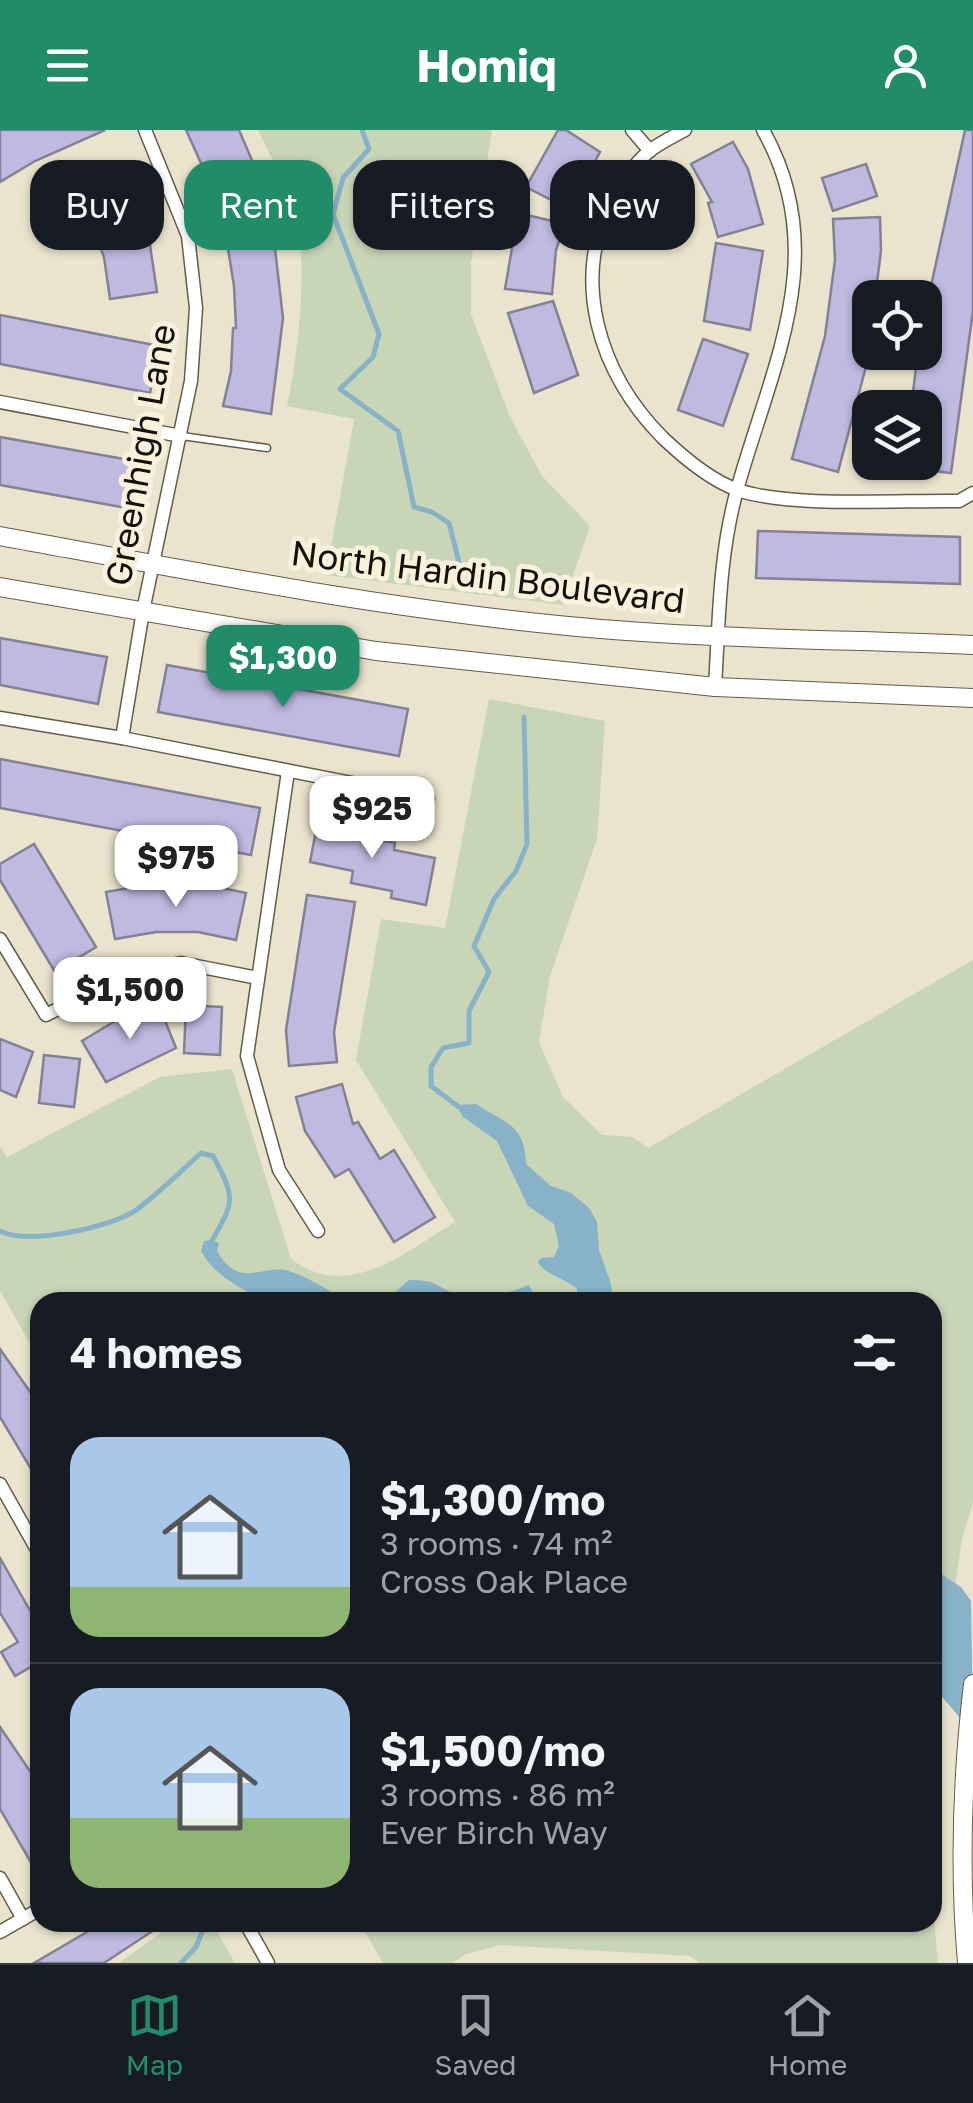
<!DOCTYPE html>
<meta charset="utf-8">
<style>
body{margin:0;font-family:"Golos Text",sans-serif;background:#242831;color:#f1f3f6;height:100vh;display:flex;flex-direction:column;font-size:38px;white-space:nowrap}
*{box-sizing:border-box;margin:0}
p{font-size:32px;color:#9ea1a6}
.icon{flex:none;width:55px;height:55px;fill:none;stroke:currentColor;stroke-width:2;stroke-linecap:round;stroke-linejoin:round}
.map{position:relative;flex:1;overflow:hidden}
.panel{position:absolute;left:30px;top:1162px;width:912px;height:640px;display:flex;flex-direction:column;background:#171b24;border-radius:30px;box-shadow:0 2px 8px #0004}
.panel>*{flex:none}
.top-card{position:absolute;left:30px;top:30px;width:915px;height:90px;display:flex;gap:20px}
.fabs{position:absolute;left:852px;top:150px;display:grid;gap:20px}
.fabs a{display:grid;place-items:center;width:90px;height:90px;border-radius:20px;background:#171b24;box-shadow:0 2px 8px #0004;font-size:50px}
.price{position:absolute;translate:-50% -85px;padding:0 22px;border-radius:20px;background:#fff;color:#222;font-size:32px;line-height:65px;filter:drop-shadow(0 2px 5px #0008)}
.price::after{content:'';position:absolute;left:50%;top:60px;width:30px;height:22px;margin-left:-15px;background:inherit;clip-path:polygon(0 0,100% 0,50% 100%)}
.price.selected{background:#218c6a;color:#fff}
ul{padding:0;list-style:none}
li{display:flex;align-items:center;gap:30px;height:250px;padding:0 40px}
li+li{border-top:2px solid #363941}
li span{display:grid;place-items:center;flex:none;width:280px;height:200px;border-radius:30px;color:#555}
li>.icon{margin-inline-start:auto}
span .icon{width:120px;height:120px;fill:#fffc;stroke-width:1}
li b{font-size:42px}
h2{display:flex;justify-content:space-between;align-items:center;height:120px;padding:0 40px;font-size:42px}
.pill{padding:0 35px;border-radius:30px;background:#171b24;box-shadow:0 2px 8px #0004;font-size:35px;line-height:90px}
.pill.selected{background:#218c6a;color:#fff}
header{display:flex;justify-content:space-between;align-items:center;height:130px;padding:0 40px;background:#218c6a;color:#fff;font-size:45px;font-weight:700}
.tab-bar{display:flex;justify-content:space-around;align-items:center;height:140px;border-top:2px solid #363941;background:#171b24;font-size:28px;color:#9ea1a6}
.tab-bar a{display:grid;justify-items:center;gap:5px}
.tab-bar .selected{color:#218c6a}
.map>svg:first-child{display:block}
.green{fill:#c9d5b7}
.water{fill:#88b2c8}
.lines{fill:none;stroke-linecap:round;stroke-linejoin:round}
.stream{stroke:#88b2c8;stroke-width:5}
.building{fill:#c0b9e0;stroke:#858194;stroke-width:2.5}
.lane-casing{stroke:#625c4a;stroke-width:9}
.street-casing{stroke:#625c4a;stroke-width:15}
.secondary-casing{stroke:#625c4a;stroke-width:20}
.lane{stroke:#fff;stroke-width:6}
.street{stroke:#fff;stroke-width:12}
.secondary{stroke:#fff;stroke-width:18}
.labels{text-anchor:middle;stroke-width:10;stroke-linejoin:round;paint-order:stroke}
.street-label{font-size:35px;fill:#131009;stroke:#f8f1db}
</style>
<header><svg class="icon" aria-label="menu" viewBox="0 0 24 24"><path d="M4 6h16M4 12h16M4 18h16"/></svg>Homiq<svg class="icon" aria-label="person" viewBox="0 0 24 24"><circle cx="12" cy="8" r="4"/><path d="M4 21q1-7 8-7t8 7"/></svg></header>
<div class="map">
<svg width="973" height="1833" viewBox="0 0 973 1833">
<rect width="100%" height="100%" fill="#eae4ce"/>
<!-- green -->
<g class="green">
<path d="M258,0h234l-21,133v51l39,103 32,59 48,50 -27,79 -237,-30 28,-156 -67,-13c10,-46 21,-136 10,-181 -7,-31 -25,-66 -39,-95z"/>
<path d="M489,569l116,22 -8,118 -47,137 -11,66 24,55 39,38 31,2 15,11 325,-188v542l-11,37 -28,194 -1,116 -1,-547h-892v59l-40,-70v-144l7,10 153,-80 72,-8 59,190c57,43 113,-6 164,-37l-99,-162 25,-141 64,9z"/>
<path d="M933,1778l5,55h-238l-10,-7 -190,-11 -34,9 -14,9h-69l-23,-40 572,-1z"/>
<path d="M175,1793h37l23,40h-116z"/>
</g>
<!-- water -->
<g class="water">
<path d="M476,974c30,20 49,20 50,60l25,22 20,7 18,15 8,14 2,28 12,34 2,18h-36v-13c-12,-11 -32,-14 -39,-27l3,-4 13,-1 5,-11 -5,-22 -26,-18 -31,-65 -34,-24 -7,-12z"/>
<path d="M212,1110l7,3 -2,8c23,40 45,12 72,20 20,7 41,19 57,31h-82c-24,-16 -48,-24 -63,-51l3,-10z"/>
<path d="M409,1150c28,0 24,5 46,14 21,9 54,-1 74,-9l9,17h-154z"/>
<path d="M932,1438l29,19 10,14 2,126 -7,-2 -33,-39z"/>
</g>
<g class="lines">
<!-- stream -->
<g class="stream">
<path d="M362,0l7,19 -26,29 -10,36 46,120 -6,23 -33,32 58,42 16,76 18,5 17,11 12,47"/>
<path d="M459,977l-28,-21v-19l12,-19 26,-5v-32l20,-39 -15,-26 20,-47 22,-28 11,-27 -3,-127"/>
<path d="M0,1101c26,15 112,-4 136,-21 23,-17 44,-38 65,-57l12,3c24,44 21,46 -3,88"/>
<path d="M181,1833l15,-16 10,-25"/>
</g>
</g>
<!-- building -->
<g class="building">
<path d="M0,0h105l-70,31 -35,21z"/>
<path d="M186,0h53l21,49 12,44 11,95 -12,96 -48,-8 8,-35 2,-43h3l-2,-42 -8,-50 -12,-44z"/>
<path d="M558,0h8l34,22 -31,57 -43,-22z"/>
<path d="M965,0h8v181l-22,162 -26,-3v-62h-14l7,-56h7l1,-43z"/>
<path d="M733,12l15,27 15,55 -45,13 -10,-34 4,-1 -21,-38z"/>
<path d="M118,33l32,82 7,47 -47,7 -6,-42 -29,-74z"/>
<path d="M866,34l11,32 -44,15 -11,-33z"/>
<path d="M518,83l47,11 -9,26 -4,44 -47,-5z"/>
<path d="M880,87l1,34 -6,47h-5l-2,61 -30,113 -46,-13 33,-123 10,-76 -2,-41z"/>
<path d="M716,113l47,8 -13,79 -46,-9z"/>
<path d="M553,171l25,74 -44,18 -26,-80z"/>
<path d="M0,185l159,31 -9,47 -150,-29z"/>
<path d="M703,209l45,15 -25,72 -45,-16z"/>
<path d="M0,307l141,25 -9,47 -132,-24z"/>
<path d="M758,401l202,6v47l-204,-6z"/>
<path d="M0,508l107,19 -9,47 -98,-19z"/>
<path d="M167,535l241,44 -9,47 -241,-44z"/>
<path d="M0,629l260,49 -9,47 -251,-47z"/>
<path d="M319,685l35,7 -3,12 44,9 -1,7 41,8 -9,47 -35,-7 1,-7 -41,-8 2,-12 -43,-9z"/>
<path d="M34,714l62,103 -41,25 -55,-92v-16z"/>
<path d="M152,754h52l42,9 -10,47 -38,-8h-42l-41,7 -9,-47z"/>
<path d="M307,765l48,7 -21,130 3,30 -48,4 -3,-36z"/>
<path d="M158,873l18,45 -70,34 -24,-41 33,-20z"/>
<path d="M186,875l36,2 -2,48 -36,-2z"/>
<path d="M0,909l33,13 -17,45 -16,-7z"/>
<path d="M44,925l36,4 -6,48 -35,-4z"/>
<path d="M342,954l11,40 5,-2 22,37 14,-9 41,67 -41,25 -45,-73 -14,8 -30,-46 -9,-34z"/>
<path d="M0,1219l40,57v78l-40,-67z"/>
<path d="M0,1428l40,70v54l-9,-15 -16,9 -14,-24 17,-10 -18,-29z"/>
<path d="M0,1597l40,59v92l-40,-69z"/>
<path d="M104,1792h62l-62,41h-70z"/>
</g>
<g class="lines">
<defs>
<path id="lane" d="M182,306l85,12"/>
<g id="street">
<path d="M632,0l18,21"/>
<path d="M685,0c-11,6 -23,12 -33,19 -16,12 -28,30 -38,47 -45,83 -15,178 49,242 20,19 49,43 75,52 53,18 162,10 221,11l14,-8"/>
<path d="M0,272l181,34"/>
<path d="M715,557c4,-66 4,-132 22,-197 34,-123 96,-236 26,-360"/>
<path d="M0,588l122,20 306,60"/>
<path d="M122,608l21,-127 48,-230 5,-73 -8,-72 -43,-106"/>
<path d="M288,641l-41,285 32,114 39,61"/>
<path d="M0,809l46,76 81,-41 54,-11 77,15"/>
<path d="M0,1354l40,71"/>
<path d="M0,1748l23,41"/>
<path d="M245,1792l23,41"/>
<path d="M0,1802l40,-23"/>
</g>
<g id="secondary">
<path d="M0,406c181,33 364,69 548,88 141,15 283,15 425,21"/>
<path d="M0,457l376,64 339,36 258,11"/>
<path d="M967,1833c-8,-94 -5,-186 6,-279"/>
</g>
</defs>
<!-- lane casing -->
<use href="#lane" class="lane-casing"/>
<!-- street casing -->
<use href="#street" class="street-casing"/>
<!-- secondary casing -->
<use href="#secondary" class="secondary-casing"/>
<!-- lane -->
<use href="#lane" class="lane"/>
<!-- street -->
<use href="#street" class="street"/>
<!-- secondary -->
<use href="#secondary" class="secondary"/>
</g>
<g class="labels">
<!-- street labels -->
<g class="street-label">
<text transform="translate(141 325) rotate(-80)" y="12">Greenhigh Lane</text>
<text transform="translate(488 447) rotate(7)" y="12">North Hardin Boulevard</text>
</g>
</g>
</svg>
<div class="fabs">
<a><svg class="icon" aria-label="locate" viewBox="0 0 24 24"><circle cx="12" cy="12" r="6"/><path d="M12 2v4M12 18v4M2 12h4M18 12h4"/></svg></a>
<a><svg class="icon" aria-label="layers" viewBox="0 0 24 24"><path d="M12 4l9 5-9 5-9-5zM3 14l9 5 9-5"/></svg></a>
</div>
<b class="price selected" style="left:283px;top:580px">$1,300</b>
<b class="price" style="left:372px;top:731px">$925</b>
<b class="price" style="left:176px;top:780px">$975</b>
<b class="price" style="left:130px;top:912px">$1,500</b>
<div class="top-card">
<a class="pill">Buy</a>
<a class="pill selected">Rent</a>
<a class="pill">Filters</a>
<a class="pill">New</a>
</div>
<section class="panel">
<h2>4 homes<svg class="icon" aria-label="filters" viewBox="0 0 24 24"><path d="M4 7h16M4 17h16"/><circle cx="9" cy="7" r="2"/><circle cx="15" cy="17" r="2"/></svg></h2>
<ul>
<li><span style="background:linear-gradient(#a9c7e8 75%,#8fb573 0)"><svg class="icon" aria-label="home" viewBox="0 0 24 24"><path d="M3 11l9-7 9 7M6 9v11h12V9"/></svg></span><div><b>$1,300/mo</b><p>3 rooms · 74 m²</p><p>Cross Oak Place</p></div></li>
<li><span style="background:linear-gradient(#a9c7e8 65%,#8fb573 0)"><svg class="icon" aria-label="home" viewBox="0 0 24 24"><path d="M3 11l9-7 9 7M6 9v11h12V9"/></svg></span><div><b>$1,500/mo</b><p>3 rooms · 86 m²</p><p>Ever Birch Way</p></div></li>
</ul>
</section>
</div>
<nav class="tab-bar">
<a class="selected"><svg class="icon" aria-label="map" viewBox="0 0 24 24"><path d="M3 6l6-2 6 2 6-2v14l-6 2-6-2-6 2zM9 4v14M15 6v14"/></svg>Map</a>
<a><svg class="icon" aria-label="saved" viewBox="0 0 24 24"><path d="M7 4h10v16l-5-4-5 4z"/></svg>Saved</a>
<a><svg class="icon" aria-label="home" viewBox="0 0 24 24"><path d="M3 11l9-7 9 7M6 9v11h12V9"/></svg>Home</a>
</nav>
